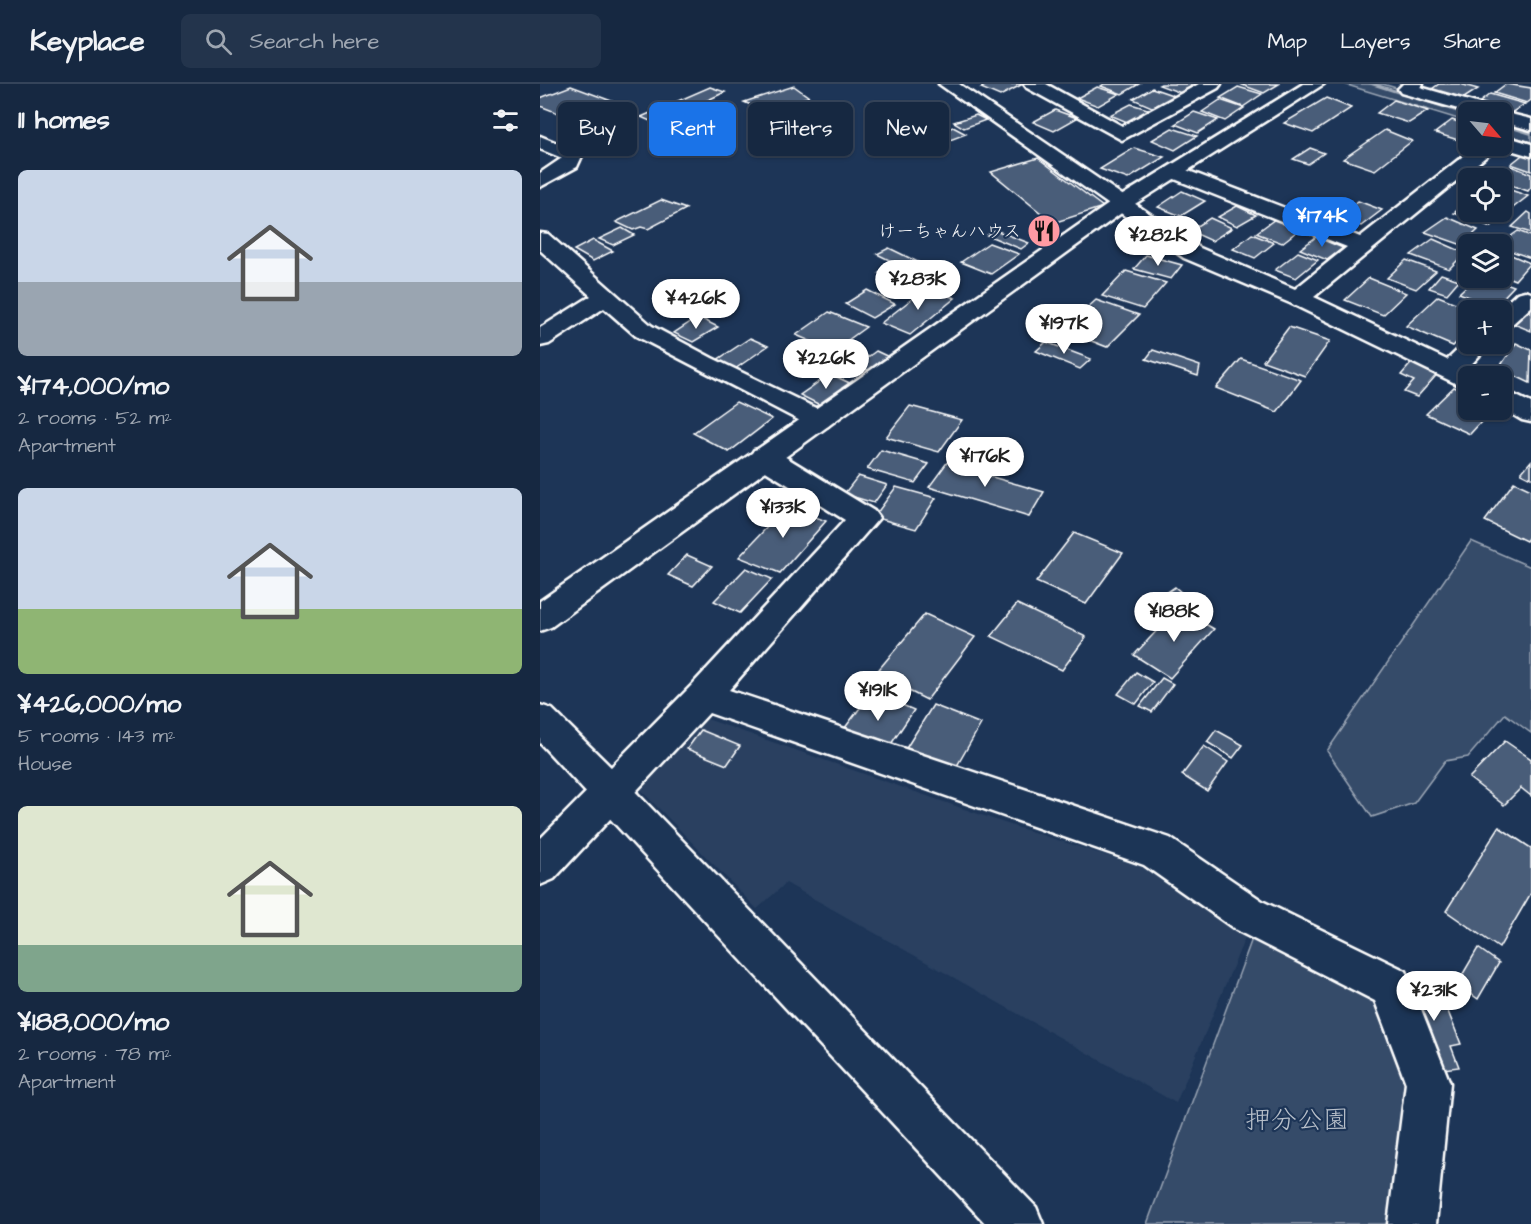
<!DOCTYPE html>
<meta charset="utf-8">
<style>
body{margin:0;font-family:"Architects Daughter","Klee One",sans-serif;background:#23344c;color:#f1f3f6;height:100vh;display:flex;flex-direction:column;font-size:22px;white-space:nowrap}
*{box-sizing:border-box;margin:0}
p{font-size:20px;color:#9ea6b1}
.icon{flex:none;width:33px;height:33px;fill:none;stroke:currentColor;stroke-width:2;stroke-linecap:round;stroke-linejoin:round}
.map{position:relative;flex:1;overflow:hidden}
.details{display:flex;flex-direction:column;background:#162841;width:540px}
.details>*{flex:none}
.hud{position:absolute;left:18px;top:18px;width:570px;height:54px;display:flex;gap:12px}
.needle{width:39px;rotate:118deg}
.controls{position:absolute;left:918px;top:18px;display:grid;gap:12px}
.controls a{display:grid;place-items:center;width:54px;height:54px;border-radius:9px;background:#162841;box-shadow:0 2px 4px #0004,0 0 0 2px #35445a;font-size:30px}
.price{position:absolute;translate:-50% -51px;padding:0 14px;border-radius:21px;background:#fff;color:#222;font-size:20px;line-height:39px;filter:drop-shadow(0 2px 3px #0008)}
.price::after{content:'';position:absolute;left:50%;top:36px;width:18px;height:14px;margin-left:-9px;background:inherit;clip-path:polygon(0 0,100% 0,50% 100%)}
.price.on{background:#1a73e8;color:#fff}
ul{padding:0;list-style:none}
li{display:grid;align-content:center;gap:12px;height:318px;padding:0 18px}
li span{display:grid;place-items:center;height:186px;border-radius:9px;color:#555}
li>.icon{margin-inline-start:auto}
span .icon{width:108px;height:108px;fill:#fffc;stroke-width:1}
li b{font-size:26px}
h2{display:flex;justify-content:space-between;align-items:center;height:72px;padding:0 18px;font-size:26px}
.chip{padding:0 21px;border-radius:9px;background:#162841;box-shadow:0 2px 4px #0004,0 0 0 2px #35445a;font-size:21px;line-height:54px}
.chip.on{background:#1a73e8;color:#fff}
header{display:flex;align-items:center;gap:36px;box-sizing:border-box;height:84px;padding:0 30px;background:#162841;border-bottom:2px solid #35445a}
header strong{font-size:28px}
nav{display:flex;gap:33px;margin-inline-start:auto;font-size:21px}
.search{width:420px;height:54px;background:#23344c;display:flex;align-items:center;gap:15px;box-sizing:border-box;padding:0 21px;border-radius:9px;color:#9ea6b1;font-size:22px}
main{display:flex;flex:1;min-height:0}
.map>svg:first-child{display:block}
.built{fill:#2a4161}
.green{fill:#364b69;stroke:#9aa5b4;stroke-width:1.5}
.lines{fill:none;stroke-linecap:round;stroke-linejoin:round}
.stream{fill:#a0aab8;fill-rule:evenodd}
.building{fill:#4a5d79;stroke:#fff;stroke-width:1.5}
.street-casing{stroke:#fff;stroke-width:5}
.secondary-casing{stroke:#fff;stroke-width:5}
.street{fill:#1d3557;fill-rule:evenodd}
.secondary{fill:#1d3557;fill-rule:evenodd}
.labels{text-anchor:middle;stroke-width:4.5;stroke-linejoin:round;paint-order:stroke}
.far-poi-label{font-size:18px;fill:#fff;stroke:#1d3557;text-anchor:end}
.near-park-label{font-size:26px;fill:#b9c0ca;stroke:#1d3557}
</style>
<header>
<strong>Keyplace</strong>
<div class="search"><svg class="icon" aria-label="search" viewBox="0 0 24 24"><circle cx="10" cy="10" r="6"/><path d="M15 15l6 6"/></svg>Search here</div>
<nav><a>Map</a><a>Layers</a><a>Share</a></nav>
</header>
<main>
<section class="details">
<h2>11 homes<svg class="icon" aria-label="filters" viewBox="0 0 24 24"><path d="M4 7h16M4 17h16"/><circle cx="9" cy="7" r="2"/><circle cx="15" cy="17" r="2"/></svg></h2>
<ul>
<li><span style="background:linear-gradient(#c9d6e8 60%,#9aa5b1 0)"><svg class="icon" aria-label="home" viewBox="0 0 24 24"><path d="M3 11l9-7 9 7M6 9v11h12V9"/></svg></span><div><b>¥174,000/mo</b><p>2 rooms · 52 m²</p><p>Apartment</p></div></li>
<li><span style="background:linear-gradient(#c9d6e8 65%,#8fb573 0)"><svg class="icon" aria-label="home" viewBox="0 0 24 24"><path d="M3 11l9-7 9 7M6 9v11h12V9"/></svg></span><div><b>¥426,000/mo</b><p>5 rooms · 143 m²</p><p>House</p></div></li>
<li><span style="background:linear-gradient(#dfe7d0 75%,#7fa58c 0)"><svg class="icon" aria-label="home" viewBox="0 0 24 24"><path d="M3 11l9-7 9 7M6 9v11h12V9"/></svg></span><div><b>¥188,000/mo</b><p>2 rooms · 78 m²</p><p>Apartment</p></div></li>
</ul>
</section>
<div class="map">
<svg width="991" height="1140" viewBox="0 0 991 1140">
<rect width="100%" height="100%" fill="#1d3557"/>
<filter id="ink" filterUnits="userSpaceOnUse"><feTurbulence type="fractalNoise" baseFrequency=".0167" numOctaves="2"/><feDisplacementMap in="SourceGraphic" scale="12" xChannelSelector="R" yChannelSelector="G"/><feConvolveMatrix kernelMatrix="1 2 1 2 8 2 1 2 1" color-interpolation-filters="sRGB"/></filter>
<g filter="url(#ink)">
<!-- built -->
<path class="built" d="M161,633l306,107 158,50 81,61 -70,168 -390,-220 -29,26 -120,-123z"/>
<!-- green -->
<g class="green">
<path d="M804,0h39l94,28h-9v10z"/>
<path d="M962,36l29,9v13l-29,-9z"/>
<path d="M931,457l60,26v166l-26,-19 -37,43 -23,4 -31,42 -42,14 -45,-66z"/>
<path d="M713,852l136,67 19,70 -21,151h-240z"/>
</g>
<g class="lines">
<!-- stream -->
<g class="stream">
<path d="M828,0h9l92,28 -1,4z"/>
<path d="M962,38l29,9v4l-29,-9z"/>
</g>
</g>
<!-- building -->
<g class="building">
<path d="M448,0h35l-23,12 -19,-8z"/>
<path d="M564,0h35l-17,10 -21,-8z"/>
<path d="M621,0h35l-15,9 -22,-8z"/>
<path d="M704,0h35l-15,9 -22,-8z"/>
<path d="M899,0h21l18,5 -17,11 -32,-9z"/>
<path d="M966,0l25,4v12l-4,3 -33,-10z"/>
<path d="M31,2l46,17 -41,17 -36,-14v-8z"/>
<path d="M254,2l15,11 -49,12 -16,-7z"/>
<path d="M170,3l15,5 -68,32 -16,-7z"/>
<path d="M557,3l22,7 -21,12 -21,-8z"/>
<path d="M698,3l24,7 -19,13 -23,-9z"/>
<path d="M612,4l23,8 -21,12 -21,-9z"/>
<path d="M950,10l35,10 -17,11 -33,-9z"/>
<path d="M786,14l25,10 -38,25 -29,-10z"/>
<path d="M278,15l34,14 -43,19 -10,-5 -19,9 -24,-11z"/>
<path d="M680,16l24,8 -19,13 -23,-9z"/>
<path d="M854,16l34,11 -19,12 -32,-10z"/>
<path d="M591,20l23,7 -22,13 -22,-9z"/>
<path d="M168,24l28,10 -31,15 -28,-10z"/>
<path d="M515,26l22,8 -23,13 -21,-9z"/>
<path d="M654,28l24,8 -20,13 -23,-9z"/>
<path d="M436,31l10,5 -22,8 -10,-6z"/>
<path d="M299,35l12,5 -11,6 -12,-5z"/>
<path d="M912,36l16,5v18l-33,-10z"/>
<path d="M413,43l13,7 -32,12 -12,-7z"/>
<path d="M632,44l25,8 -22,14 -23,-10z"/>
<path d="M845,46l27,11 -37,29 -32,-11z"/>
<path d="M594,64l30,9 -36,22 -28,-10z"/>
<path d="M770,64l14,5 -16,11 -15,-5z"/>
<path d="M986,68l5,2v17l-20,-7z"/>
<path d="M498,74l65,49 -50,16 -62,-51z"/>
<path d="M971,82l20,8v13l-3,4 -26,-9v-4h-9z"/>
<path d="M962,103l26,9 -19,15 -7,-2z"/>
<path d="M642,107l23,10 -24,15 -23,-9z"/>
<path d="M121,116l25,9 -38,20 -7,-2 -8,3 -17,-8z"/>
<path d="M818,117l24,9 -21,16 -24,-9z"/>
<path d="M928,117v11h33l-10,15 -37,-14z"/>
<path d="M697,122l19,9 -19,11 -19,-9z"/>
<path d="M988,128l3,2v19l-19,-6z"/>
<path d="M907,133l31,13 -16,15 -37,-13z"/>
<path d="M670,134l22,10 -20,13 -22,-10z"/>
<path d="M735,135l25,10 -18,14 -26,-10z"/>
<path d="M82,144l12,7 -21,10 -14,-6z"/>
<path d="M455,146l34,13 -8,6 -34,-14z"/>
<path d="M978,147l13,5v22l-29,-10 -2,-4z"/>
<path d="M712,150l22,9 -19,15 -22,-9z"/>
<path d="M776,153l27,11 -16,12 -27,-11z"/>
<path d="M893,155l32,14 -16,16 -38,-14z"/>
<path d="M53,156l20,11 -20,10 -19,-11z"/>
<path d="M449,159l30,11 -28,20 -30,-12z"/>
<path d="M349,164l37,18 -11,7 -38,-19z"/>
<path d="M962,167l28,12 -15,17 -13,-5z"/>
<path d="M758,168l20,8 -22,18 -21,-8z"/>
<path d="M606,171l36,10 -11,14 -37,-10z"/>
<path d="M866,176l30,11 -20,18 -29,-11z"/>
<path d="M348,183l21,8 -9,6 -21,-8z"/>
<path d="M586,187l40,12 -23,26 -41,-13z"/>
<path d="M901,190l18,6 -12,14 -18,-6z"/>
<path d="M829,194l37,15 -23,22 -38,-15z"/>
<path d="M935,194h17l22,8 -20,21 -35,-14z"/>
<path d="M386,204l29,10 -45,37 -29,-12z"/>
<path d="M327,206l28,14 -23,14 -27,-14z"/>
<path d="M898,212l35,14h-5v21l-15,15 -47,-20z"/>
<path d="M556,216l43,15 -32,32 -44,-17z"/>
<path d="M990,224l1,1v22l-17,-7z"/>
<path d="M289,228l37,15 -33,24 -37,-16z"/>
<path d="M158,233l20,10 -25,15 -19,-9z"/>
<path d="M749,243l41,14 -25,35 -42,-15z"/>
<path d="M210,254l18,8 -33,23 -18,-9z"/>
<path d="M506,258l45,17 -11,10 -44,-18z"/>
<path d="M976,259l15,7 -1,33 -31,-15z"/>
<path d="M613,266l47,16 -2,10 -52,-17z"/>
<path d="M336,267l17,8 -18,14 -18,-8z"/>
<path d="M701,275l60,21 -24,32 -61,-24z"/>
<path d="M875,275l26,11 -24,27 -13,-5 10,-11 -13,-6z"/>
<path d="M290,290l22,10 -30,22 -22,-11z"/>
<path d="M914,303l14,6v17h24l-22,24 -44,-20z"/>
<path d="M196,318l36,17 -43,33 -36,-19z"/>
<path d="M370,322l52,14 -23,32 -53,-15z"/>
<path d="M341,366l48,14 -14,19 -48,-14z"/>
<path d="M411,373l35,10 -4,7 62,18 -15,25 -100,-30z"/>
<path d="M991,377v17l-10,-5z"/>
<path d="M318,392l29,9 -13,18 -30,-9z"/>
<path d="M974,398l17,8v44l-5,7 -41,-20z"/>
<path d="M356,403l40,11 -20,31 -42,-12z"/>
<path d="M247,422l39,15 -46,52 -41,-16z"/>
<path d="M534,449l49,20 -37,51 -50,-22z"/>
<path d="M147,471l25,11 -19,20 -25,-11z"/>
<path d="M206,484l26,11 -32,34 -26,-12z"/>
<path d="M635,503l22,19 -9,6 -22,-19z"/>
<path d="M477,520l69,33 -24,33 -71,-34z"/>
<path d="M638,524l36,21 -44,49 -36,-23z"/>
<path d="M385,530l50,23 -48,63 -52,-26z"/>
<path d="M596,588l17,10 -17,22 -18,-10z"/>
<path d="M622,594l11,6 -21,28 -12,-6z"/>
<path d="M332,608l42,18 -29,43 -44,-20z"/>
<path d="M393,621l48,19 -27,47 -49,-21z"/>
<path d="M161,646l39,16 -13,19 -40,-16z"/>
<path d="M676,646l27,15 -10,13 -26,-16z"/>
<path d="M965,657l26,18v37l-10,-8 -17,17 -35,-27z"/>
<path d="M664,662l24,16 -21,29 -25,-16z"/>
<path d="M959,743l32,21v45l-32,55 -53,-37z"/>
<path d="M938,864l21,15 -21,36 -21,-15z"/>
<path d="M895,895l26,65 -10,2 8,21 -23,3 -33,-86z"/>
</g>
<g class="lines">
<defs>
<g id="street">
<path d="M399,0h20l241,164 95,41 52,-42 -180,-71 -3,-4 3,-4h14l179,69 116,-91h20l-2,4 -180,147 133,63 21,-20v4h22l-23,25 12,7h-11v11l-9,-2 -169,-82 -106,-45z"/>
<path d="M484,0h22l76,42 77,-42h22l-3,4 -96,52 -95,-52z"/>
<path d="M863,0h20l-3,3 73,21 3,4h-27l-68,-19 -3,-4z"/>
<path d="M958,28h4l29,7v11l-29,-8v-10z"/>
<path d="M962,51l29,9v12l-34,-10h5z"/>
<path d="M0,52l39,16 3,4 -5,11 -37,20v-14l22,-15 -22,-9z"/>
<path d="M0,149l8,1 104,92 60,32 116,56 4,6 -4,6 -9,3 -9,-3 -174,-90 -32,-28 -55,36 -9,2v-18l51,-32 -51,-46z"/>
<path d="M985,207l6,2v14l-21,19 -8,2v-18h-3l18,-17z"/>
<path d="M962,305l29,14v19l-9,-2 -20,-12z"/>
<path d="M224,364l10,2 100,61 5,7 -150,172 441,148 94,64 142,69 44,112 -14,141h-48l18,-141 -31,-82 -139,-71 -92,-65 -435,-152 -155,166 -14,6v-46l151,-153 154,-166 -91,-56 -4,-7 4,-7z"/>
</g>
<g id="secondary">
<path d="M763,0h21l-197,125 -576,418 -11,4v-30l573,-400z"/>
<path d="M0,621l12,4 73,72 411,426 7,17h-57l-446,-481z"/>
</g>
</defs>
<!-- street casing -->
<use href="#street" class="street-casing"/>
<!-- secondary casing -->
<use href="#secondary" class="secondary-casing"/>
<!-- street -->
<use href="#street" class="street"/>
<!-- secondary -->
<use href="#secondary" class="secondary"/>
</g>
</g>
<!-- icons -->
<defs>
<symbol id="restaurant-disc" viewBox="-11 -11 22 22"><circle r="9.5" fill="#ff9aa2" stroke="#1d3557"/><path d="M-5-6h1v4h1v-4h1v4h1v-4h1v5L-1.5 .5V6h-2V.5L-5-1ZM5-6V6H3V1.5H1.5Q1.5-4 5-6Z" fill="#111"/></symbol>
</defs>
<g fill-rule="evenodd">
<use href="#restaurant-disc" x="485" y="128" width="38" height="38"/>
</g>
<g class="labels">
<!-- far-poi labels -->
<g class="far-poi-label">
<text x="481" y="153">けーちゃんハウス</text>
</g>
<!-- near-park labels -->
<g class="near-park-label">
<text x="757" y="1044">押分公園</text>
</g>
</g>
</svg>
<div class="controls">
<a><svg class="needle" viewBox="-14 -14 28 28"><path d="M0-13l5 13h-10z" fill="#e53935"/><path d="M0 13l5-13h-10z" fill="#9ea6b1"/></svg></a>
<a><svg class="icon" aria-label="locate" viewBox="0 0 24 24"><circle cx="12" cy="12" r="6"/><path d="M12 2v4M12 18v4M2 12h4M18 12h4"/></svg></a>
<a><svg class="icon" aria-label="layers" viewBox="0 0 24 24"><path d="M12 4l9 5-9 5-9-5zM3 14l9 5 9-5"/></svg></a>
<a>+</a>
<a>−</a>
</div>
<b class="price on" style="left:782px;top:164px">¥174K</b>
<b class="price" style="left:618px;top:183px">¥282K</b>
<b class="price" style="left:378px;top:227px">¥283K</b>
<b class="price" style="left:156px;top:246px">¥426K</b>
<b class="price" style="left:524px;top:271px">¥197K</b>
<b class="price" style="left:286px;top:306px">¥226K</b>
<b class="price" style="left:445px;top:404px">¥176K</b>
<b class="price" style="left:243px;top:455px">¥133K</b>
<b class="price" style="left:634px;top:559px">¥188K</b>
<b class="price" style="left:338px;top:638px">¥191K</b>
<b class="price" style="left:894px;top:938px">¥231K</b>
<div class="hud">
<a class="chip">Buy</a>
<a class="chip on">Rent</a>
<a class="chip">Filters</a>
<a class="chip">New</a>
</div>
</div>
</main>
